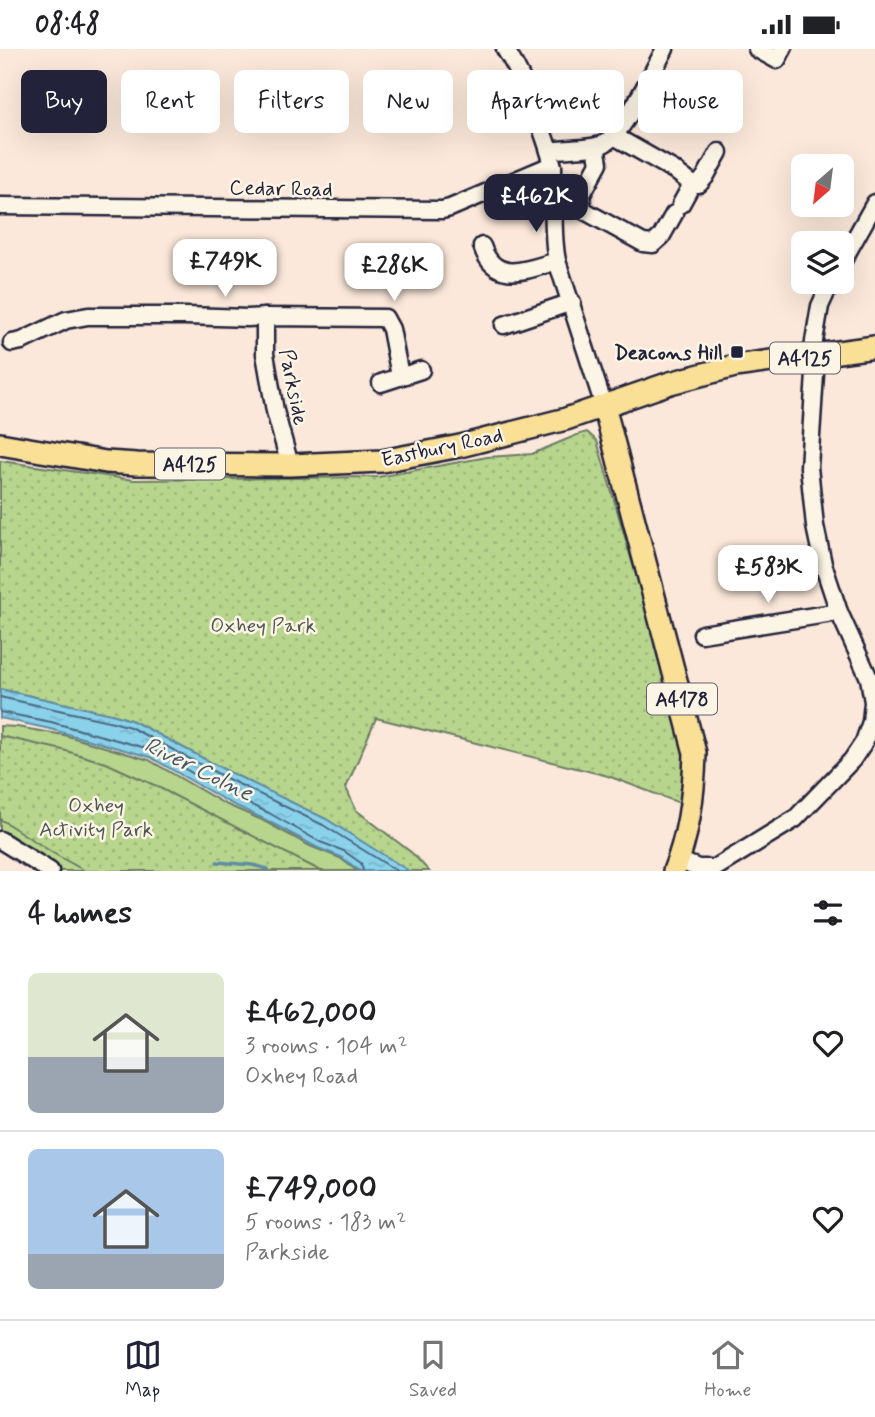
<!DOCTYPE html>
<meta charset="utf-8">
<style>
body{margin:0;font-family:Mynerve,sans-serif;background:#f6f6f6;color:#202124;height:100vh;display:flex;flex-direction:column;font-size:26px;white-space:nowrap}
*{box-sizing:border-box;margin:0}
p{font-size:23px;color:#757577}
.icon{flex:none;width:38px;height:38px;fill:none;stroke:currentColor;stroke-width:2;stroke-linecap:round;stroke-linejoin:round}
.map{position:relative;height:822px;overflow:hidden}
.panel{display:flex;flex-direction:column;background:#fff;flex:1}
.panel>*{flex:none}
.banner{position:absolute;left:21px;top:21px;width:833px;height:63px;display:flex;gap:14px}
.needle{width:46px;rotate:208deg}
.fabs{position:absolute;left:791px;top:105px;display:grid;gap:14px}
.fabs a{display:grid;place-items:center;width:63px;height:63px;border-radius:10px;background:#fff;box-shadow:0 7px 28px #0002;font-size:35px}
.price{position:absolute;translate:-50% -60px;padding:0 16px;border-radius:14px;background:#fff;color:#222;font-size:23px;line-height:46px;filter:drop-shadow(0 2px 4px #0008)}
.price::after{content:'';position:absolute;left:50%;top:42px;width:21px;height:16px;margin-left:-10px;background:inherit;clip-path:polygon(0 0,100% 0,50% 100%)}
.price.selected{background:#22223b;color:#fff}
ul{padding:0;list-style:none}
li{display:flex;align-items:center;gap:21px;height:175px;padding:0 28px}
li+li{border-top:2px solid #e0e0e0}
li span{display:grid;place-items:center;flex:none;width:196px;height:140px;border-radius:10px;color:#555}
li>.icon{margin-inline-start:auto}
span .icon{width:84px;height:84px;fill:#fffc;stroke-width:1}
li b{font-size:30px}
h2{display:flex;justify-content:space-between;align-items:center;height:84px;padding:0 28px;font-size:30px}
.pill{padding:0 24px;border-radius:10px;background:#fff;box-shadow:0 7px 28px #0002;font-size:24px;line-height:63px}
.pill.selected{background:#22223b;color:#fff}
.status{display:flex;justify-content:space-between;align-items:center;height:49px;padding:0 35px;background:#fff;direction:ltr}
.status svg{height:19px;fill:currentColor}
.menu{display:flex;justify-content:space-around;align-items:center;height:98px;border-top:2px solid #e0e0e0;background:#fff;font-size:19px;color:#757577}
.menu a{display:grid;justify-items:center;gap:4px}
.menu .selected{color:#22223b}
.map>svg:first-child{display:block}
.grass{fill:#b7d58d;stroke:#6c7c64;stroke-width:2}
.park{fill:url(#park-dots);stroke:#6c7c64;stroke-width:2}
.water{fill:url(#water-ripples);stroke:#608ca4;stroke-width:2}
.lines{fill:none;stroke-linecap:round;stroke-linejoin:round}
.shore{stroke:#4b6881;stroke-width:2}
.stream{stroke:#608ca4;stroke-width:3.5}
.minor-casing{stroke:#22223b;stroke-width:21}
.major-casing{stroke:#22223b;stroke-width:26}
.minor{stroke:#fcf5e5;stroke-width:16}
.major{stroke:#fadf96;stroke-width:21}
.poi-dot{fill:#22223b;stroke:#fcf5e5;stroke-width:2.5}
.labels{text-anchor:middle;stroke-width:5;stroke-linejoin:round;paint-order:stroke}
.shield{fill:#fcf5e5;stroke:#63616e;stroke-width:2}
.shield-label{font-size:19px;font-weight:bold;fill:#22223b}
.street-label{font-size:21px;fill:#22223b;stroke:#fcf5e5}
.poi-label{font-size:21px;font-weight:bold;fill:#22223b;stroke:#fcf5e5;text-anchor:end}
.park-label{font-size:21px;fill:#4f5854;stroke:#fcf5e5}
.water-label{font-size:23px;font-style:italic;fill:#415770;stroke:#fcf5e5}
</style>
<div class="status"><b>08:48</b><svg viewBox="0 0 49 12"><path d="M0 12V9h3v3zM5 12V6h3v6zM10 12V3h3v9zM15 12V0h3v12zM26 1h20v11H26zM47 4h2v5h-2z"/></svg></div>
<div class="map">
<svg width="875" height="822" viewBox="0 0 875 822">
<defs>
<pattern id="park-dots" width="8" height="8" patternUnits="userSpaceOnUse" patternTransform="scale(1.75)"><rect width="8" height="8" fill="#b7d58d"/><path d="M2 2h.1M6 6h.1" fill="none" stroke="#9db77b" stroke-width="1.8" stroke-linecap="round"/></pattern>
<pattern id="water-ripples" width="26" height="14" patternUnits="userSpaceOnUse" patternTransform="scale(1.75)"><rect width="26" height="14" fill="#89d2ea"/><path d="M2 4q2-2 4 0t4 0M15 11q2-2 4 0t4 0" fill="none" stroke="#76b4ca"/></pattern>
</defs>
<rect width="100%" height="100%" fill="#fbe8da"/>
<filter id="ink" filterUnits="userSpaceOnUse"><feTurbulence type="fractalNoise" baseFrequency=".0143" numOctaves="2"/><feDisplacementMap in="SourceGraphic" scale="14" xChannelSelector="R" yChannelSelector="G"/><feConvolveMatrix kernelMatrix="1 2 1 2 8 2 1 2 1" color-interpolation-filters="sRGB"/></filter>
<g filter="url(#ink)">
<!-- grass -->
<path class="grass" d="M0,677l17,1 47,8 85,25 76,44 37,16 48,26 30,12 17,13h-296l-61,-36z"/>
<!-- park -->
<g class="park">
<path d="M587,383l10,9 34,117 46,146 15,57 -10,43 -74,-28 -232,-58 -30,70 10,22 56,43 17,18h-31l-72,-52 -97,-47 -96,-51 -18,-6 -115,-26v-228l134,19 244,-3 109,-20 45,-3 45,-19z"/>
<path d="M0,687l63,14 43,13 46,21 169,87h-236l-32,-18 -53,-34z"/>
</g>
<!-- water -->
<path class="water" d="M0,640l115,26 18,6 96,51 97,47 83,52h-49l-19,-14 -23,-9 -52,-28 -38,-18 -78,-45 -100,-28 -50,-11z"/>
<g class="lines">
<!-- shore -->
<g class="shore">
<path d="M0,648l113,25 17,5 96,51 97,47 74,46"/>
<path d="M0,663l51,10 102,28 78,46 38,17 51,29 24,9 17,12 2,8"/>
</g>
<!-- stream -->
<path class="stream" d="M217,813l35,3 16,4"/>
<defs>
<g id="minor">
<path d="M505,0c17,26 28,54 38,84 4,12 9,24 10,36 2,31 -2,62 4,92l47,145"/>
<path d="M757,0l20,11 6,-11"/>
<path d="M614,87l60,34 18,14"/>
<path d="M596,98l3,16 -18,33 2,14 60,33 10,1 8,-7 13,-23"/>
<path d="M549,102c15,-3 42,-1 54,-7 20,-8 50,-74 62,-95"/>
<path d="M681,155l11,-20h7l6,-7 14,-25"/>
<path d="M0,157l442,4 8,-2 92,-39 11,-3"/>
<path d="M482,197c13,40 46,23 75,15"/>
<path d="M842,213l33,-59"/>
<path d="M504,276l68,-23"/>
<path d="M12,294l10,-2 44,-21 22,-4h98l62,2 17,-1"/>
<path d="M381,334l40,-13"/>
<path d="M290,416l-15,-54 -10,-57v-37l120,1 6,11 9,47"/>
<path d="M702,585l137,-22"/>
<path d="M0,791l50,31"/>
<path d="M678,811l20,8h17l80,-49 57,-59 12,-18 7,-20 2,-20 -4,-24 -30,-66 -16,-48 -8,-38 -6,-59 6,-93 -2,-17 1,-16 6,-35 11,-24"/>
</g>
<g id="major">
<path d="M604,357l91,347c-1,40 -6,81 -21,118"/>
<path d="M0,395l106,18 31,2 153,1 92,-4 78,-15 106,-27 104,-36 65,-17 140,-19"/>
</g>
</defs>
<!-- minor casing -->
<use href="#minor" class="minor-casing"/>
<!-- major casing -->
<use href="#major" class="major-casing"/>
<!-- minor -->
<use href="#minor" class="minor"/>
<!-- major -->
<use href="#major" class="major"/>
</g>
</g>
<!-- markers -->
<rect class="poi-dot" x="730" y="296" width="14" height="14" rx="3.5"/>
<g class="labels">
<!-- shield labels -->
<g class="shield">
<rect x="770" y="293.5" width="70" height="31" rx="5"/>
<rect x="155" y="399.5" width="70" height="31" rx="5"/>
<rect x="647" y="634.5" width="70" height="31" rx="5"/>
</g>
<g class="shield-label">
<text x="805" y="316">A4125</text>
<text x="190" y="422">A4125</text>
<text x="682" y="657">A4178</text>
</g>
<!-- street labels -->
<g class="street-label">
<text transform="translate(281 139) rotate(1)" y="7">Cedar Road</text>
<text transform="translate(294 338) rotate(79)" y="7">Parkside</text>
<text transform="translate(442 398) rotate(-12)" y="7">Eastbury Road</text>
</g>
<!-- poi labels -->
<g class="poi-label">
<text x="723" y="310">Deacons Hill</text>
</g>
<!-- park labels -->
<g class="park-label">
<text x="263" y="583">Oxhey Park</text>
<text x="96" y="763">Oxhey<tspan x="96" dy="24">Activity Park</tspan></text>
</g>
<!-- water labels -->
<g class="water-label">
<text transform="translate(199 719) rotate(26)" y="8">River Colne</text>
</g>
</g>
</svg>
<div class="fabs">
<a><svg class="needle" viewBox="-14 -14 28 28"><path d="M0-13l5 13h-10z" fill="#e53935"/><path d="M0 13l5-13h-10z" fill="#757577"/></svg></a>
<a><svg class="icon" aria-label="layers" viewBox="0 0 24 24"><path d="M12 4l9 5-9 5-9-5zM3 14l9 5 9-5"/></svg></a>
</div>
<b class="price selected" style="left:536px;top:185px">£462K</b>
<b class="price" style="left:225px;top:250px">£749K</b>
<b class="price" style="left:394px;top:254px">£286K</b>
<b class="price" style="left:768px;top:556px">£583K</b>
<div class="banner">
<a class="pill selected">Buy</a>
<a class="pill">Rent</a>
<a class="pill">Filters</a>
<a class="pill">New</a>
<a class="pill">Apartment</a>
<a class="pill">House</a>
</div>
</div>
<section class="panel">
<h2>4 homes<svg class="icon" aria-label="filters" viewBox="0 0 24 24"><path d="M4 7h16M4 17h16"/><circle cx="9" cy="7" r="2"/><circle cx="15" cy="17" r="2"/></svg></h2>
<ul>
<li><span style="background:linear-gradient(#dfe7d0 60%,#9aa5b1 0)"><svg class="icon" aria-label="home" viewBox="0 0 24 24"><path d="M3 11l9-7 9 7M6 9v11h12V9"/></svg></span><div><b>£462,000</b><p>3 rooms · 104 m²</p><p>Oxhey Road</p></div><svg class="icon" aria-label="heart" viewBox="0 0 24 24"><path d="M12 20l-8-8c-3-5 5-10 8-4 3-6 11-1 8 4z"/></svg></li>
<li><span style="background:linear-gradient(#a9c7e8 75%,#9aa5b1 0)"><svg class="icon" aria-label="home" viewBox="0 0 24 24"><path d="M3 11l9-7 9 7M6 9v11h12V9"/></svg></span><div><b>£749,000</b><p>5 rooms · 183 m²</p><p>Parkside</p></div><svg class="icon" aria-label="heart" viewBox="0 0 24 24"><path d="M12 20l-8-8c-3-5 5-10 8-4 3-6 11-1 8 4z"/></svg></li>
</ul>
</section>
<nav class="menu">
<a class="selected"><svg class="icon" aria-label="map" viewBox="0 0 24 24"><path d="M3 6l6-2 6 2 6-2v14l-6 2-6-2-6 2zM9 4v14M15 6v14"/></svg>Map</a>
<a><svg class="icon" aria-label="saved" viewBox="0 0 24 24"><path d="M7 4h10v16l-5-4-5 4z"/></svg>Saved</a>
<a><svg class="icon" aria-label="home" viewBox="0 0 24 24"><path d="M3 11l9-7 9 7M6 9v11h12V9"/></svg>Home</a>
</nav>
